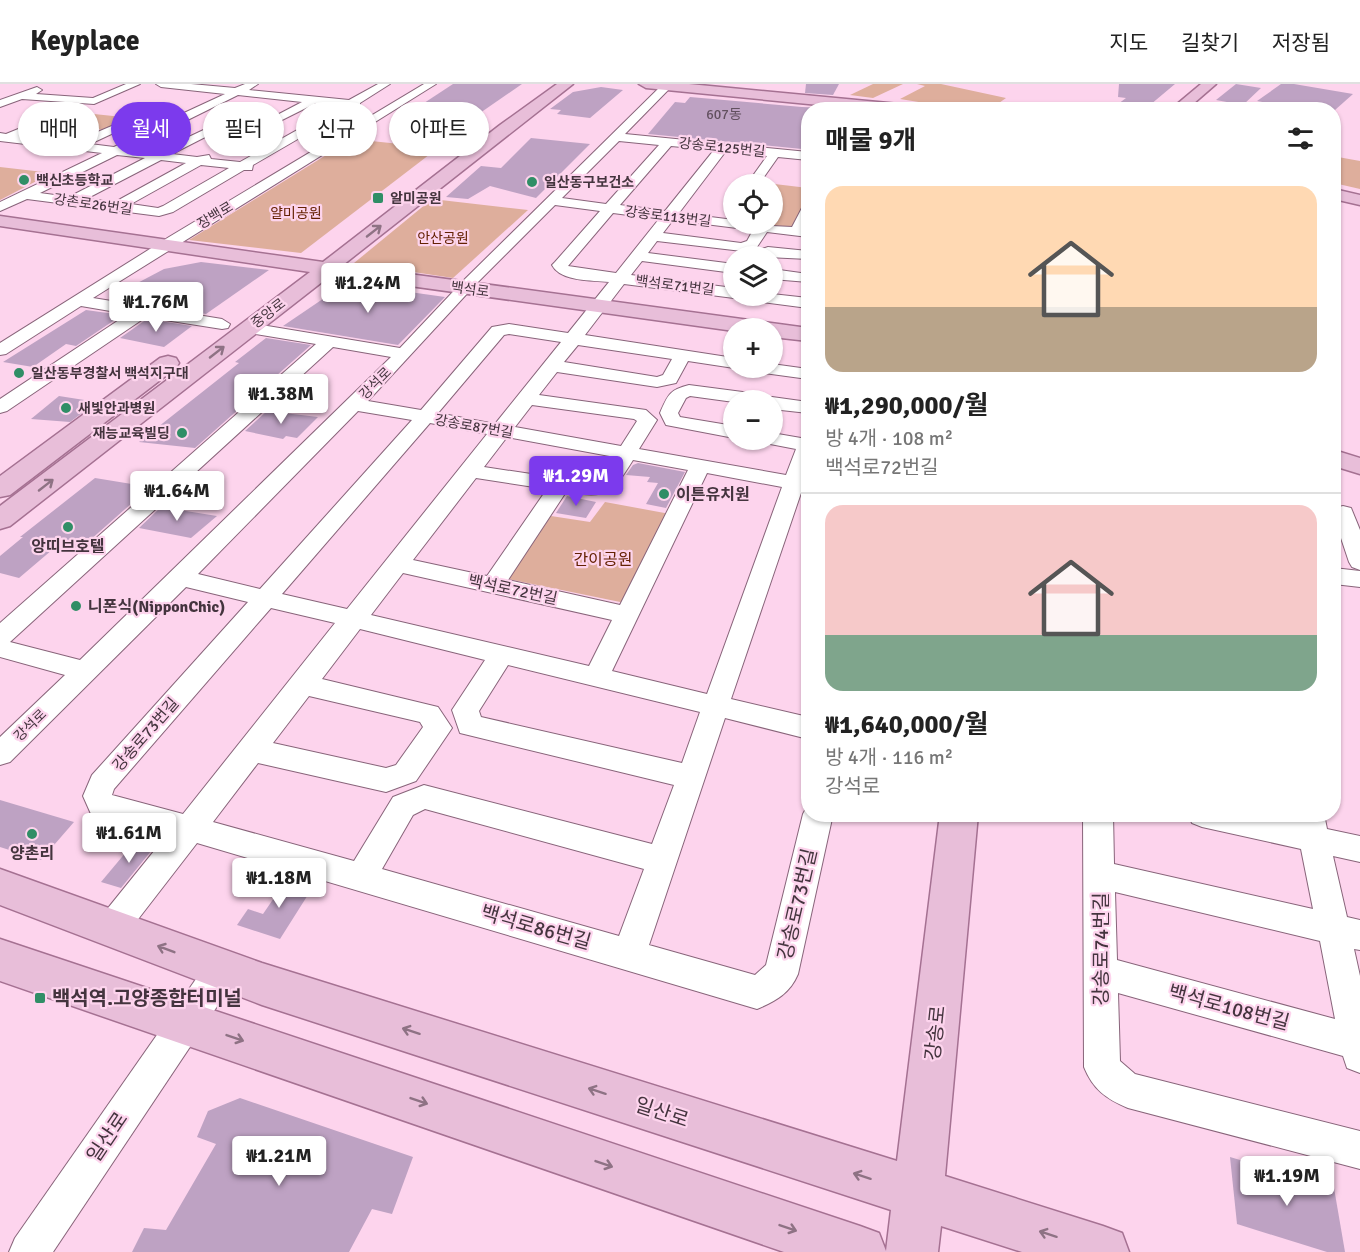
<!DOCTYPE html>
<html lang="ko">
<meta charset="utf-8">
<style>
body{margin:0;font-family:Signika,"Noto Sans KR",sans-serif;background:#f2f2f2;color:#222;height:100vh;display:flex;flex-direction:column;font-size:22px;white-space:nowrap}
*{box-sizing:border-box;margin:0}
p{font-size:20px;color:#767676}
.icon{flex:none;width:33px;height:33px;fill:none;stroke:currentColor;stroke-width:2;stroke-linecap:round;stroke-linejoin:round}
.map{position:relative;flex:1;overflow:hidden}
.details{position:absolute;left:801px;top:18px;width:540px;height:720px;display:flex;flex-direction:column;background:#fff;border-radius:24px;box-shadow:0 2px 4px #0004}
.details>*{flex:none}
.hud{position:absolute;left:18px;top:18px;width:570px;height:54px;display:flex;gap:12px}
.controls{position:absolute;left:723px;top:90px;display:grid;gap:12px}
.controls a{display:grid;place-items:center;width:60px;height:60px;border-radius:50%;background:#fff;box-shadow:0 2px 4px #0004;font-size:30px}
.price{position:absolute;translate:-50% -51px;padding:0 14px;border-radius:6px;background:#fff;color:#222;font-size:20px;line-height:39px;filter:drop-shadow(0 2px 3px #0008)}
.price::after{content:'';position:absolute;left:50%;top:36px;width:18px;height:14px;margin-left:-9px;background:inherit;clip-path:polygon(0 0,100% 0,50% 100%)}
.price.current{background:#7c3aed;color:#fff}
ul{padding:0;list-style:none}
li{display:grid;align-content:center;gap:12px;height:318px;padding:0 24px}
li+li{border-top:2px solid #e0e0e0}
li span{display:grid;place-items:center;height:186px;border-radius:18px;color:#555}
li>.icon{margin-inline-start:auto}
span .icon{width:108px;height:108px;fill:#fffc;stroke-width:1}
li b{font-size:26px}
h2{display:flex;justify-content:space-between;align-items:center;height:72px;padding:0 24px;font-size:26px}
.tag{padding:0 21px;border-radius:27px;background:#fff;box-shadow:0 2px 4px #0004;font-size:21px;line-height:54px}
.tag.current{background:#7c3aed;color:#fff}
header{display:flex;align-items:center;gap:36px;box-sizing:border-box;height:84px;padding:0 30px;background:#fff;border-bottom:2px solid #e0e0e0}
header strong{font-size:28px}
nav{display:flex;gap:33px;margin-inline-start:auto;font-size:21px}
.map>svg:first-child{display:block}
.green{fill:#deae9c}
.building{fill:#bea2c3}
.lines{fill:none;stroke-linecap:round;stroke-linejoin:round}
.minor-casing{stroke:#88647a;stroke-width:2}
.major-casing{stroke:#a57192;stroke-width:3}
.minor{fill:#fff;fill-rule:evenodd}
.major{fill:#e8bed9;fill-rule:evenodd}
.oneway{stroke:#8e7284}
.poi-dot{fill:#308e66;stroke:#fdd4ed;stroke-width:2}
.labels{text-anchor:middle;stroke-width:4.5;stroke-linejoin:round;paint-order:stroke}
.number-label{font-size:14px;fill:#62505f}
.far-street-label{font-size:14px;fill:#44343e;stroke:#fdd4ed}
.far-poi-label{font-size:14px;font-weight:bold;fill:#44343e;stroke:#fdd4ed;text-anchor:start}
.far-park-label{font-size:14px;fill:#642102;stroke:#fdd4ed}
.poi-label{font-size:16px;font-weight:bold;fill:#44343e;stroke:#fdd4ed;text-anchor:start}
.park-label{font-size:16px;fill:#642102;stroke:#fdd4ed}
.street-label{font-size:16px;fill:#44343e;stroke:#fdd4ed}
.near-street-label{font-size:20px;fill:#44343e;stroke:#fdd4ed}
.near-poi-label{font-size:20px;font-weight:bold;fill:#44343e;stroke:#fdd4ed;text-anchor:start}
</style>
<header>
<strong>Keyplace</strong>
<nav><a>지도</a><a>길찾기</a><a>저장됨</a></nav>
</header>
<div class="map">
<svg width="1360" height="1168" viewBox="0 0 1360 1168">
<rect width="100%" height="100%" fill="#fdd4ed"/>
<!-- green -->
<g class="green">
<path d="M873,0h30l-30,14 -23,-3z"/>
<path d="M917,0h24l65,14 -17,12 -27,-1 -62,-10 25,-13z"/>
<path d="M75,28l57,6 -27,12 -28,-3 -32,13 -28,-3z"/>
<path d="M352,55l86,9 -137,105 -112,-13z"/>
<path d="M1338,73l22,4v28l-26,-6v-21z"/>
<path d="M0,83l52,6 -52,27z"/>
<path d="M758,98l50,6v13l-17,29 -48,-6h29v-40h-16z"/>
<path d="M432,115l96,11 -75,68 -99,-15z"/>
<path d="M605,418l65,12 -45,89 -117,-24 43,-63 39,6z"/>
</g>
<!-- building -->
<g class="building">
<path d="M453,0h69l-42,29 -62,-6z"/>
<path d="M806,0h33l-6,11 -28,-2z"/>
<path d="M1119,0h56l-31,26h-34l16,-12 -8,-1z"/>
<path d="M1236,0l25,4 -18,17 -27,-5z"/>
<path d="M1281,0h13l59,10 -18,16h-31l-47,-9z"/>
<path d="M601,3l22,3 -33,28 -33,-4 4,-4 -11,-1 23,-17z"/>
<path d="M690,13l112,10 24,1 -18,2v28l-6,11 -154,-15 27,-32 10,1z"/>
<path d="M531,54l59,6 -54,54 -46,-12 -22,13 -22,-2 35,-31 20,2z"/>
<path d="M201,178l68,8 -63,44 -97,-16 55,-29z"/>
<path d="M360,201l85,12 -47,48 -115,-19 56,-38z"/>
<path d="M86,226l36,5 -46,31 -10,-2 -33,23 -30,-5z"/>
<path d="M147,235l45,7 -28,21 -44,-9z"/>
<path d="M266,254l45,7 -116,103 -56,-6 100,-79 -4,-1z"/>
<path d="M59,312l38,6 -27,20 -39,-3z"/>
<path d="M267,327l51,6 -21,21 -11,-2 -3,3 -38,-8z"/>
<path d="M638,379l47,9 -19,36 -20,-4 12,-21 -11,-1 3,-5 -24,-2 7,-10z"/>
<path d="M95,394l55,9 -70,62 -21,-5 -40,34 -19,-5v-17l23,-19h-3z"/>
<path d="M567,412l29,6 -10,16 -30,-5z"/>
<path d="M161,423l56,9 -26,22 -52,-10z"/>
<path d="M0,716l74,22 -33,38 -41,-13z"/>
<path d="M137,755l19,6 -35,43 -20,-6z"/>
<path d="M291,789l18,5 -6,10 8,2 -31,49 -43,-14 11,-16 15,5z"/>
<path d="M240,1014l173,59 -21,57 -20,-5 -23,43h-217l12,-24 22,2 50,-86 -19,-7 11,-26z"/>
<path d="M1230,1073l104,31 11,64h-18l-90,-28z"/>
</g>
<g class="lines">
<defs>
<g id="minor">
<path d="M126,0h14l-46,20 -72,-5 -22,8v-7l37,-13 5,3 -6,4 57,4z"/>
<path d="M156,0h35l44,4 10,-4h13l-9,6 100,10 29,-16h12l-30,19v3l-7,1 -100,58 -1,5h-8l-71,42 -14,4 -132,-17 -27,12v-9l102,-49 -102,-12v-8l6,1 59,-24 6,3 -2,2 -47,21 52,6 59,-25 38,2 54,-25 -64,-7zM238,11l64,7 -44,23v4l4,1 54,-27 24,3 -100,56 -29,-3 -2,-4 -12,2 -25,-3 43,-22 35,5 6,-3 -2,-2 -34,-7 -8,1 -55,26 -28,-3zM135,39l24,2 -45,22 -24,-3zM117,71l28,3 -76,39 -29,-4zM161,76l25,3 -71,39 -29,-3zM201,81l28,3 -66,38 -5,2 -27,-4z"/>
<path d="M424,0h12l-343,214 129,21 8,5 -2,4 -6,1 -76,-12 -139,94 -7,2v-14l128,-85 -47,-8 -75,48 -6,1v-12l169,-106z"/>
<path d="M663,0h11l-49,50 183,18v8l-30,-3 -19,27h-12l20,-28 -41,-5 -47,62 55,7v4l58,3 11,-21 5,-1v16l-3,7 3,1v8l-41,-5 -10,15 -15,4 -85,-10 -9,12 86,11v11l-8,-3 -84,-11 -11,14 103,13v8h6l-6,2 -110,-14 -39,51 149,23v10h3h-3l-46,-7 -12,22 -19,4 -100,-15 -18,23 107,15 11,10 -18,29 147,26 10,-26 -31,-6 -2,-3h9v-7l29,5 7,-2v34l-2,8 2,1v12l-6,-1 -71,209 77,18v22l-83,-21 -76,227 106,30 11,-10 37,-151 5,-9v9h25l-35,160c-8,19 -22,27 -41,35l-560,-166 -75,97 -11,4 -11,-4 -5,-11 5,-11 67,-83 -76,-21 -8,-18 9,-21 156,-173 -62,-15 -176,175 -10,3v-28l65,-62 -65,-18v-34l316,-279 -73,-12 -2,-4 2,-4 6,-1 151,25 65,-69zM619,57l40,4 -53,59 -44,-6zM671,62l43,4 -49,61 -45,-6zM555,121l45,6 -45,51 -3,3c9,17 40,15 57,17l-41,51 -59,-9 -17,3 -71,83 -53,-9 107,-116zM613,129l46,6 -43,54 -48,-7zM673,136l80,10 -6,11 -6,2 -78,-10zM509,250l52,8 -66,82 -57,-11 66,-78zM578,261l94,14 -9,16 -6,2 -93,-15zM333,263l58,10 -311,303 -70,-18zM532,321l102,14 3,2 -16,25 -106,-19zM358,327l54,9 -152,169 -62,-15zM430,339l57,11 -140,175 -65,-15zM507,353l108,20 -14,21 -10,5 -107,-16zM633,376l55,10 -68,135 -112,-25 58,-88c42,6 45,3 67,-32zM707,389l75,14 -75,207 -95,-23zM476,394l71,11 -60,87 -74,-16zM403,489l209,47 -23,46 -218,-51zM271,524l64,15 -152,191 -71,-19 2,-6zM360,545l125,31 -33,50 8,23 214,52 -22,59 -228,-59 -31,12 -39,64 -141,-39 45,-59 128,29 30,-11 36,-53 -14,-21 -116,-28zM508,581l192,47 -18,51 -201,-46 -2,-6zM309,612l111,26 3,5 -27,38 -10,3 -113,-25zM425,725l219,60 -25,67 -237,-67 31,-54z"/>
<path d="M768,163l40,4v8l-59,-3 2,-3z"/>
<path d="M772,185l36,5v8l-36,-3z"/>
<path d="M772,210l36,4v10l-54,-7 -8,-5h26z"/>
<path d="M772,280l36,5v10l-44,-6 -6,-1 -3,-4h17z"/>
<path d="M689,301l69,9 8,5 6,-2 36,5v11l-36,-4v-9l-38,2 -44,-6 -4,2 -8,15 2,4 54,9v12l-68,-13 -6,-12c8,-18 9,-23 29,-28z"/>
<path d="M1343,422l8,2 9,22v40l-8,-3 -3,-5 -15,-45 1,-9z"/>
<path d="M1334,484l26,3v16l-26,-3z"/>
<path d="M1083,730h30l1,50 199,45 -12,-60 -99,-22 -10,-4 -4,-9h74l34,8 -2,-8h30l3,15 33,7v26l-27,-6 14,61 13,3v30l-6,-1 6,27v97l-13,-5 -4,-12 -225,-63 2,68 15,13 225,57v38l-232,-61c-22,-9 -35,-19 -44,-41zM1115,808l205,49 15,78 -218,-59z"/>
<path d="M222,870l12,5 5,11 -5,11 -181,271h-44l6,-14 195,-279z"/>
</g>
<g id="major">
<path d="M557,0h16l-230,181 465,63v13l-36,-4v-9h-38v3l-403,-56 -321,251 -10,3v-23l310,-234 -310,-46v-10l323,46 177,-137z"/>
<path d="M639,0h50l231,22 7,4h-57l-224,-22z"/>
<path d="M1201,0h15l-30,26h-16z"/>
<path d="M1334,105l26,6v10l-26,-6z"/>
<path d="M168,272l8,2 3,5 -3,5 -166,127 -10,2v-21l160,-118z"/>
<path d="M1334,366l26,8v16l-26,-8z"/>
<path d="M940,730h38l-33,362 158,50 19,7 7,19h-107l-81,-26 -3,26h-154l-784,-271v-42l860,287 19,7 7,18 5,-41 -629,-205 -262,-100v-36l262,94 635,198z"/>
</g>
</defs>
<!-- minor casing -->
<use href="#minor" class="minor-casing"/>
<!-- major casing -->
<use href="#major" class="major-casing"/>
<!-- minor -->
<use href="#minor" class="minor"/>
<!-- major -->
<use href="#major" class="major"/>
</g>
<!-- one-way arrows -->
<defs><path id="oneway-shaft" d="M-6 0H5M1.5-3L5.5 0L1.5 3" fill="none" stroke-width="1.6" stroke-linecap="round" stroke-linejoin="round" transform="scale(1.5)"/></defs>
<g class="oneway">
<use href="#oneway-shaft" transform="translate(374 147) rotate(-38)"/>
<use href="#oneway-shaft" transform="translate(217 268) rotate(-38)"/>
<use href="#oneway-shaft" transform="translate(46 401) rotate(-38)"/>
<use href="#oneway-shaft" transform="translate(166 865) rotate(-159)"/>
<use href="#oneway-shaft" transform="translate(411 947) rotate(-162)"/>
<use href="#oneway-shaft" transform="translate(235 954) rotate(19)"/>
<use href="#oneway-shaft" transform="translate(597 1007) rotate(-162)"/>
<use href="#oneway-shaft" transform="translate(419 1017) rotate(19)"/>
<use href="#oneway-shaft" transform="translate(604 1080) rotate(19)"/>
<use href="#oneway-shaft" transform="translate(862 1092) rotate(-162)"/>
<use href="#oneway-shaft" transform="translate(788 1144) rotate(19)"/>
<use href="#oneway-shaft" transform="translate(1048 1150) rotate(-162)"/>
</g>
<!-- markers -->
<g class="poi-dot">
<circle cx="24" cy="96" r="6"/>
<circle cx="532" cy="98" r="6"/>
<rect x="372" y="108" width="12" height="12" rx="3"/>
<circle cx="19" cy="289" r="6"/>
<circle cx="66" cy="324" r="6"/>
<circle cx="182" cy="349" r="6"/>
<circle cx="664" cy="410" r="6"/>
<circle cx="68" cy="443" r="6"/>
<circle cx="76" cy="522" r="6"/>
<circle cx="32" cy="750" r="6"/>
<rect x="34" y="908" width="12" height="12" rx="3"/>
</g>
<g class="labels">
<!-- number labels -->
<g class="number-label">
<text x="724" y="35">607동</text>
</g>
<!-- far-street labels -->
<g class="far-street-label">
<text transform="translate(722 63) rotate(6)" y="5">강송로125번길</text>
<text transform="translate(93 120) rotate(8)" y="5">강촌로26번길</text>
<text transform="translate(215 131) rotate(-31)" y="5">장백로</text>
<text transform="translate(668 132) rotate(7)" y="5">강송로113번길</text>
<text transform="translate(675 201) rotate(7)" y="5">백석로71번길</text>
<text transform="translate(470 205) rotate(8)" y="5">백석로</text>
<text transform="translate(268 229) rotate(-38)" y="5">중앙로</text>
<text transform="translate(375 299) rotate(-45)" y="5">강석로</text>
<text transform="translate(474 342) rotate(10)" y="5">강송로87번길</text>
<text transform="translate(30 641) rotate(-44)" y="5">강석로</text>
</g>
<!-- far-poi labels -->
<g class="far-poi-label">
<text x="36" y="101">백신초등학교</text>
<text x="544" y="103">일산동구보건소</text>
<text x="390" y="119">알미공원</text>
<text x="31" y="294">일산동부경찰서 백석지구대</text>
<text x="78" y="329">새빛안과병원</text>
<text x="170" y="354" text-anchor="end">재능교육빌딩</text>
</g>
<!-- far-park labels -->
<g class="far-park-label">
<text x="296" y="134">얄미공원</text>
<text x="443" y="159">안산공원</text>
</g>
<!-- poi labels -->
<g class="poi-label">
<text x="676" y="416">이튼유치원</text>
<text x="68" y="468" text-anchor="middle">앙띠브호텔</text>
<text x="88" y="528">니폰식(NipponChic)</text>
<text x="32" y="775" text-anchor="middle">양촌리</text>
</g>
<!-- park labels -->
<g class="park-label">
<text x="603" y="481">간이공원</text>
</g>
<!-- street labels -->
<g class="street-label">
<text transform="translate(513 505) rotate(12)" y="6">백석로72번길</text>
<text transform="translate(145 650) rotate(-49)" y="6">강송로73번길</text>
</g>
<!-- near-street labels -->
<g class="near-street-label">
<text transform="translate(797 820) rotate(-77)" y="7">강송로73번길</text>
<text transform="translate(536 843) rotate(16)" y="7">백석로86번길</text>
<text transform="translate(1101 865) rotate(-90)" y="7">강송로74번길</text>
<text transform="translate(1229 923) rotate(15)" y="7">백석로108번길</text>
<text transform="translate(935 949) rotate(-84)" y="7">강송로</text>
<text transform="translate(662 1028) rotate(18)" y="7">일산로</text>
<text transform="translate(107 1053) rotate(-56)" y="7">일산로</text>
</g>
<!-- near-poi labels -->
<g class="near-poi-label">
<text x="52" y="921">백석역.고양종합터미널</text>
</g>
</g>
</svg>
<div class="controls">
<a><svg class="icon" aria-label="locate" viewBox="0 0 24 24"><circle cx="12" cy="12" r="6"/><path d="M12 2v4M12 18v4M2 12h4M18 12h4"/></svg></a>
<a><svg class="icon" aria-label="layers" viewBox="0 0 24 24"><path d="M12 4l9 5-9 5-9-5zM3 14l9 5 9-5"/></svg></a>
<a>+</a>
<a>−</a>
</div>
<b class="price" style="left:368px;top:230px">₩1.24M</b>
<b class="price" style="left:156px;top:249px">₩1.76M</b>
<b class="price" style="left:281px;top:341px">₩1.38M</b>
<b class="price current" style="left:576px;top:423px">₩1.29M</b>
<b class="price" style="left:177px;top:438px">₩1.64M</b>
<b class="price" style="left:129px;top:780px">₩1.61M</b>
<b class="price" style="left:279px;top:825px">₩1.18M</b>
<b class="price" style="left:279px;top:1103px">₩1.21M</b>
<b class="price" style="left:1287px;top:1123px">₩1.19M</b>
<div class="hud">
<a class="tag">매매</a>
<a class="tag current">월세</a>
<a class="tag">필터</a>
<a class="tag">신규</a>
<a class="tag">아파트</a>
</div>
<section class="details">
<h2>매물 9개<svg class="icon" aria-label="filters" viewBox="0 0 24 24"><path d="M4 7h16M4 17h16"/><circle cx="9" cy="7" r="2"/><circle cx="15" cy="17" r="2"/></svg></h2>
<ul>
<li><span style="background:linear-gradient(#ffd9b3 65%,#b9a48a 0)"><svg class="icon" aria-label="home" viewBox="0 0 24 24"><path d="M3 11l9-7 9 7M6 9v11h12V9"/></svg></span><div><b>₩1,290,000/월</b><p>방 4개 · 108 m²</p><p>백석로72번길</p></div></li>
<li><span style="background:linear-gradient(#f6c9c9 70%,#7fa58c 0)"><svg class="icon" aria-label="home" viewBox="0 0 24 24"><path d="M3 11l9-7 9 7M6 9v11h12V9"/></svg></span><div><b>₩1,640,000/월</b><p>방 4개 · 116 m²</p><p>강석로</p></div></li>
</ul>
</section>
</div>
